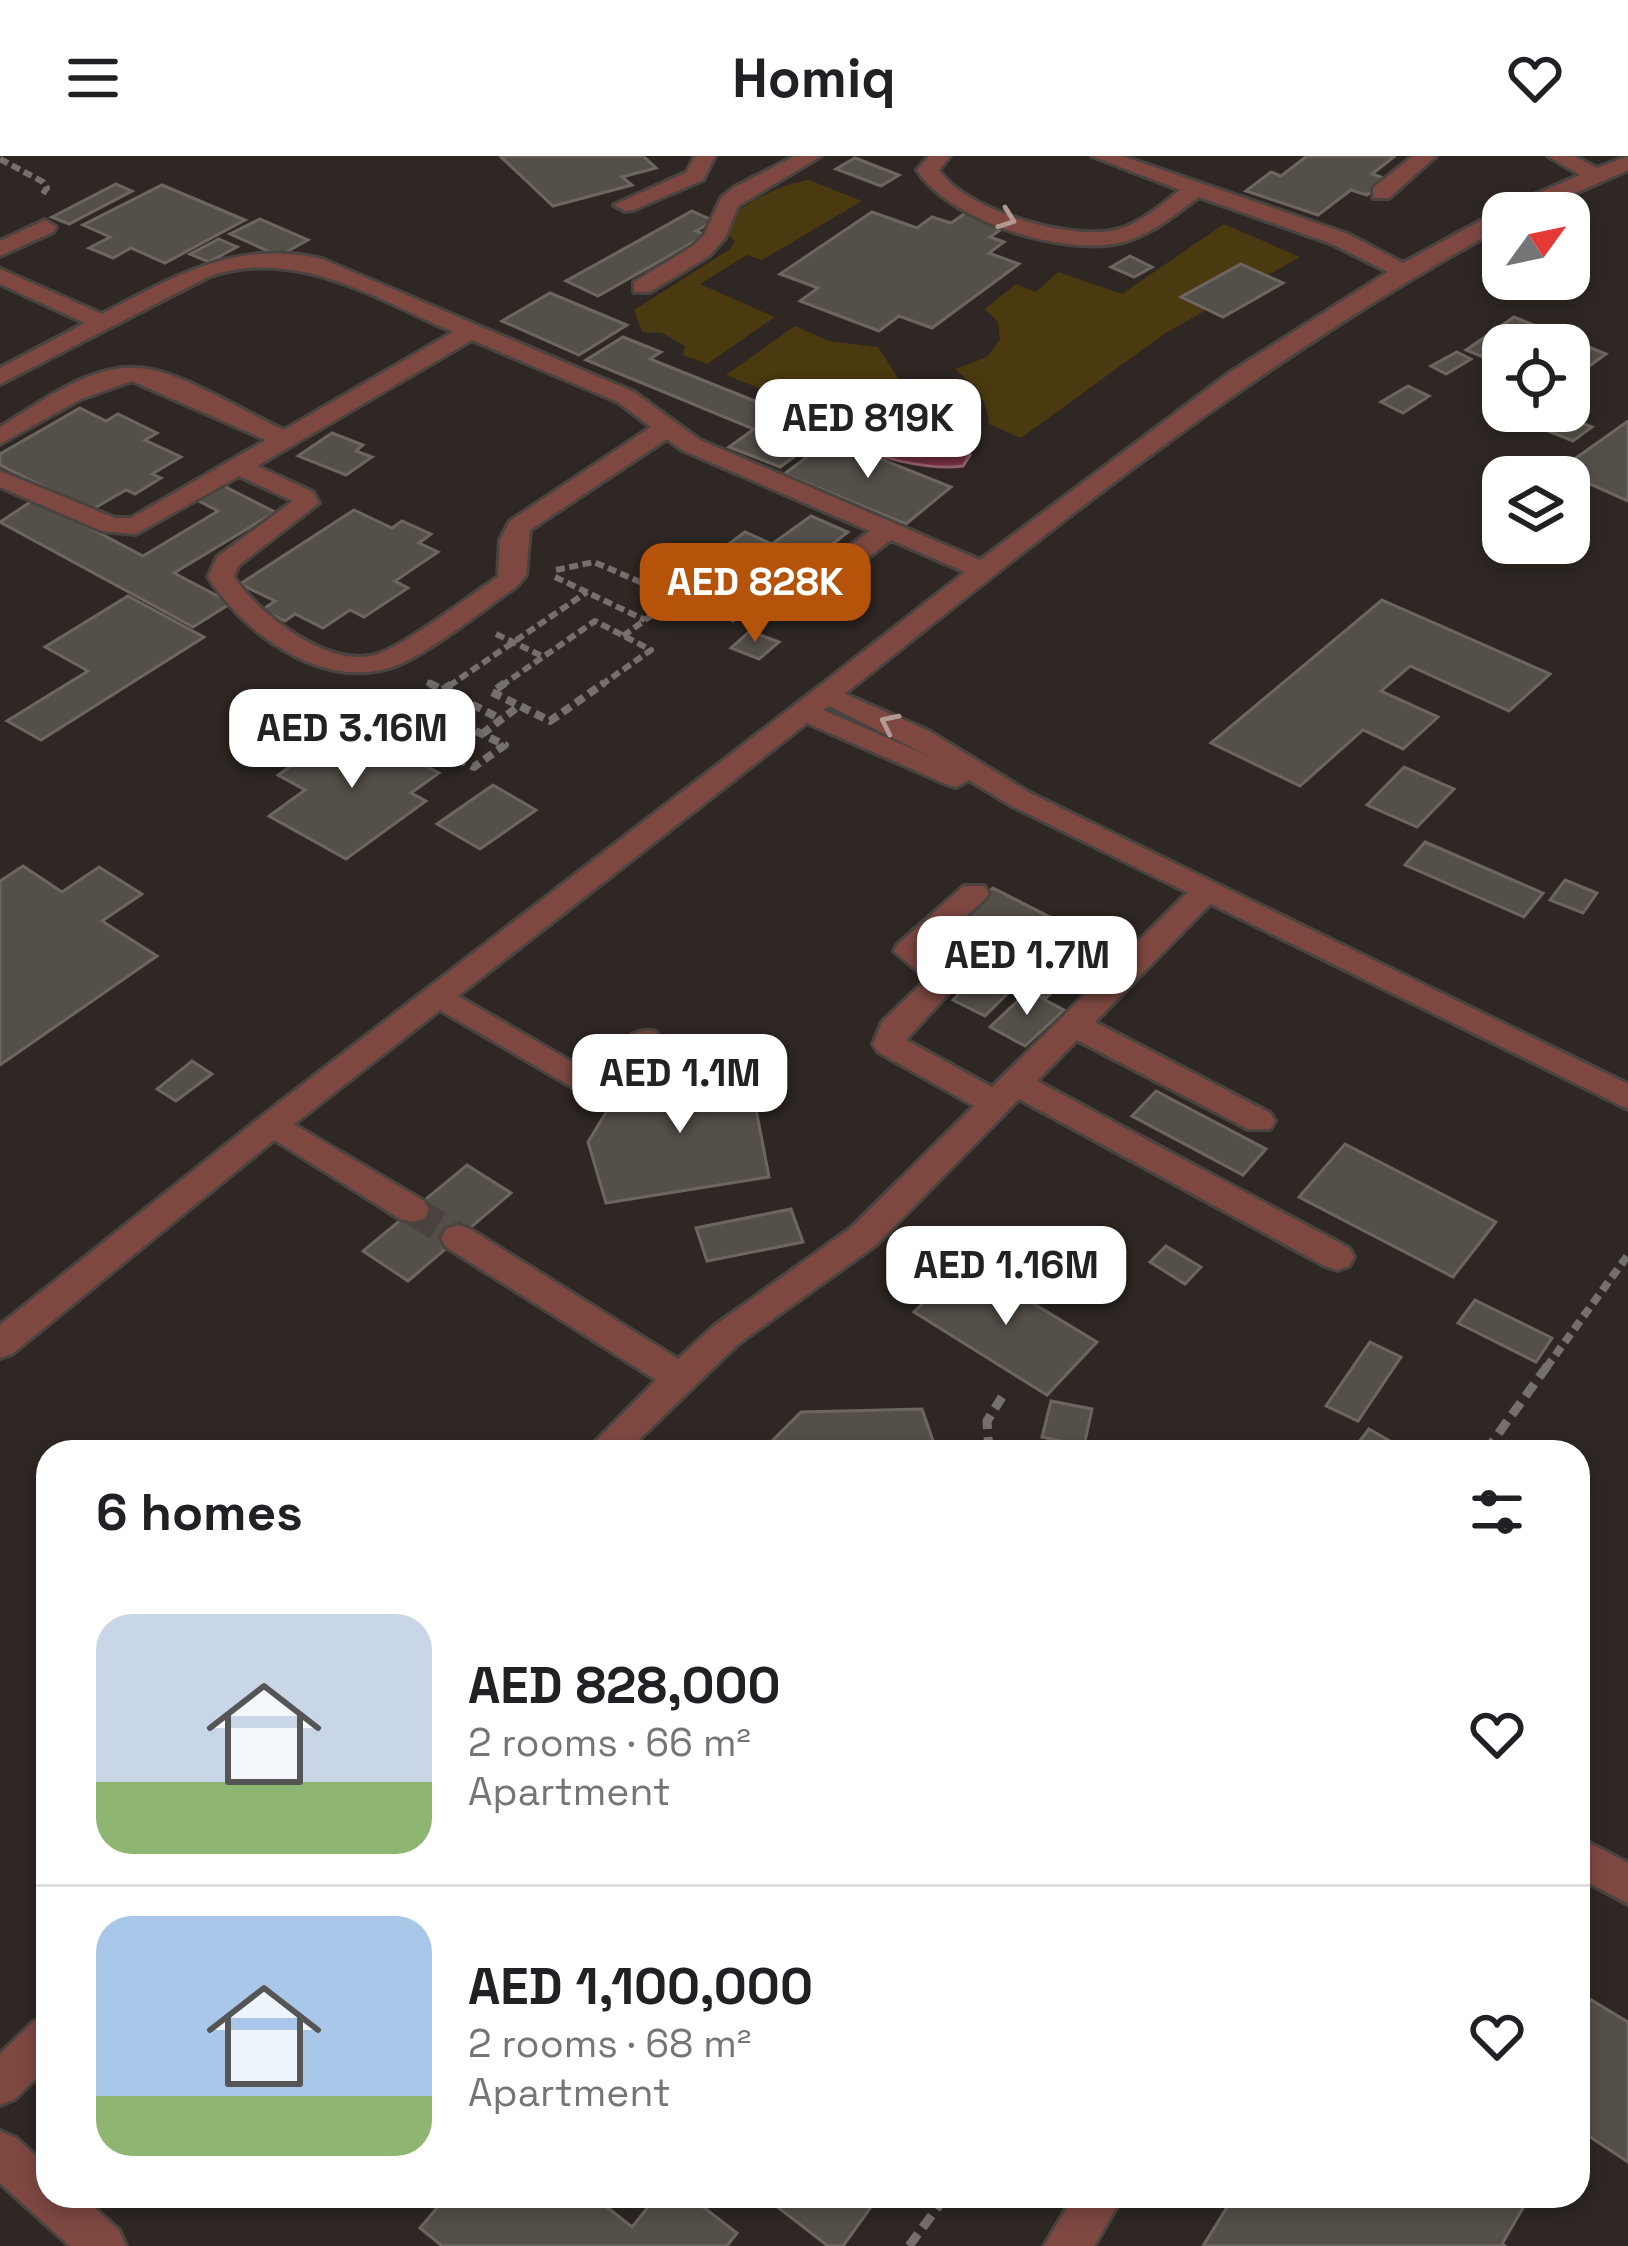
<!DOCTYPE html>
<meta charset="utf-8">
<style>
body{margin:0;font-family:"Space Grotesk",sans-serif;background:#f2f2f2;color:#202124;height:100vh;display:flex;flex-direction:column;font-size:45px;white-space:nowrap}
*{box-sizing:border-box;margin:0}
p{font-size:39px;color:#757577}
.icon{flex:none;width:66px;height:66px;fill:none;stroke:currentColor;stroke-width:2;stroke-linecap:round;stroke-linejoin:round}
.map{position:relative;flex:1;overflow:hidden}
.side{position:absolute;left:36px;top:1284px;width:1554px;height:768px;display:flex;flex-direction:column;background:#fff;border-radius:36px;box-shadow:0 6px 18px #0003}
.side>*{flex:none}
.needle{width:78px;rotate:57deg}
.buttons{position:absolute;left:1482px;top:36px;display:grid;gap:24px}
.buttons a{display:grid;place-items:center;width:108px;height:108px;border-radius:24px;background:#fff;box-shadow:0 6px 18px #0003;font-size:60px}
.price{position:absolute;translate:-50% -102px;padding:0 27px;border-radius:24px;background:#fff;color:#222;font-size:39px;line-height:78px;filter:drop-shadow(0 3px 6px #0008)}
.price::after{content:'';position:absolute;left:50%;top:72px;width:36px;height:27px;margin-left:-18px;background:inherit;clip-path:polygon(0 0,100% 0,50% 100%)}
.price.current{background:#b45309;color:#fff}
ul{padding:0;list-style:none}
li{display:flex;align-items:center;gap:36px;height:300px;padding:0 60px}
li+li{border-top:3px solid #e0e0e0}
li span{display:grid;place-items:center;flex:none;width:336px;height:240px;border-radius:36px;color:#555}
li>.icon{margin-inline-start:auto}
span .icon{width:144px;height:144px;fill:#fffc;stroke-width:1}
li b{font-size:51px}
h2{display:flex;justify-content:space-between;align-items:center;height:144px;padding:0 60px;font-size:51px}
header{display:flex;justify-content:space-between;align-items:center;height:156px;padding:0 60px;background:#fff;font-size:54px;font-weight:700}
.map>svg:first-child{display:block}
.green{fill:#4b3a0f}
.water{fill:#7e3344;stroke:#9b6570;stroke-width:3}
.building{fill:#554f49;stroke:#6d6660;stroke-width:3}
.lines{fill:none;stroke-linecap:round;stroke-linejoin:round}
.minor-tunnel{stroke:#49423e;stroke-width:30;stroke-dasharray:30 15;stroke-linecap:butt}
.minor-casing{stroke:#4a4440;stroke-width:6}
.tertiary-casing{stroke:#4a4440;stroke-width:6}
.path-far2{stroke:#76706d;stroke-width:6;stroke-dasharray:9 4.5;stroke-linecap:butt}
.path-far1{stroke:#76706d;stroke-width:8;stroke-dasharray:10 6;stroke-linecap:butt}
.path{stroke:#76706d;stroke-width:9;stroke-dasharray:15 8;stroke-linecap:butt}
.minor{fill:#7e4841;fill-rule:evenodd}
.tertiary{fill:#7e4841;fill-rule:evenodd}
.oneway{stroke:#b39894}
</style>
<header><svg class="icon" aria-label="menu" viewBox="0 0 24 24"><path d="M4 6h16M4 12h16M4 18h16"/></svg>Homiq<svg class="icon" aria-label="heart" viewBox="0 0 24 24"><path d="M12 20l-8-8c-3-5 5-10 8-4 3-6 11-1 8 4z"/></svg></header>
<div class="map">
<svg width="1628" height="2090" viewBox="0 0 1628 2090">
<rect width="100%" height="100%" fill="#2e2723"/>
<!-- green -->
<g class="green">
<path d="M809,24l53,21 -100,59 -15,-5 -47,29 75,33 -68,47 -24,-9 2,-9 -23,-13 -20,-1 -8,-22 96,-61 5,-8 -15,-15c21,-21 60,-42 89,-46z"/>
<path d="M1224,68l76,33 -136,77 -143,104 -32,-14c-2,-27 -15,-38 -34,-55l32,-12 13,-18 -2,-17 -13,-13 31,-25 20,8 22,-20 64,22z"/>
<path d="M795,170l34,15 49,6 33,51c-34,-4 -54,-2 -84,17l-101,-40z"/>
</g>
<!-- water -->
<path class="water" d="M896,260l16,4 6,10c21,0 44,2 52,25l-7,11c-29,4 -75,-5 -101,-18l-3,-15 17,-14z"/>
<!-- building -->
<g class="building">
<path d="M500,0h143l13,12 -34,9 10,8 -79,21z"/>
<path d="M1307,0h88l-23,18 15,5 -20,16 -16,-5 -33,25 -72,-24 25,-19 10,4z"/>
<path d="M855,2l44,17 -18,11 -45,-17z"/>
<path d="M116,28l16,7 -63,33 -17,-7z"/>
<path d="M162,29l83,35 -80,43 -34,-15 -18,10 -24,-10 21,-11 -27,-12z"/>
<path d="M970,54l39,14 -19,13 14,5 -15,11 30,11 -87,64 -33,-12 -20,15 -79,-30 18,-13 -38,-14 92,-62 45,16 15,-11 19,6z"/>
<path d="M692,55l22,10 -18,10 10,4 -108,61 -32,-15z"/>
<path d="M260,63l48,21 -29,16 -49,-22z"/>
<path d="M219,83l18,8 -28,15 -19,-8z"/>
<path d="M1130,100l22,11 -18,10 -23,-10z"/>
<path d="M1241,108l42,19 -60,34 -42,-20z"/>
<path d="M550,137l77,32 -48,30 -77,-34z"/>
<path d="M1514,161l92,37 -18,13 -19,-7v-15h-66v12l-8,5 -29,-12z"/>
<path d="M623,181l38,15 -11,7 182,73 -25,19 -221,-91z"/>
<path d="M1457,196l14,7 -25,15 -15,-8z"/>
<path d="M1408,230l21,10 -26,17 -22,-11z"/>
<path d="M80,252l26,13 12,-7 39,19 -12,7 36,17 -29,17 9,4 -26,16 -9,-4 -35,20 -91,-45v-11z"/>
<path d="M1564,260l28,11 -19,14 -27,-11z"/>
<path d="M1628,265v80l-69,-31z"/>
<path d="M754,273l50,21 -24,17 -51,-20z"/>
<path d="M332,277l31,12 -7,6 16,6 -26,18 -48,-19z"/>
<path d="M831,283l120,48 -45,37 -122,-50z"/>
<path d="M218,327l57,29 -101,61 57,30 -38,24 -193,-105 35,-23 108,57 75,-45 -25,-13z"/>
<path d="M354,354l38,18 10,-7 29,13 -12,9 19,9 -43,29 13,7 -44,29 -14,-7 -27,18 -28,-14 -10,7 -23,-11 13,-9 -35,-17z"/>
<path d="M811,360l37,16 -115,89 -41,-19 36,-27 -26,-11 43,-32 27,12z"/>
<path d="M128,440l76,41 -163,103 -34,-19 81,-50 -43,-24z"/>
<path d="M1382,444l168,74 -41,37 -99,-45 -29,25 57,26 -35,32 -40,-19 -63,56 -89,-43z"/>
<path d="M750,475l29,11 -20,17 -28,-11z"/>
<path d="M350,569l89,48 -28,20 15,8 -80,58 -77,-43 36,-26 -27,-15z"/>
<path d="M1404,611l50,22 -37,38 -50,-22z"/>
<path d="M493,629l43,25 -56,39 -43,-25z"/>
<path d="M1425,686l118,51 -19,24 -119,-52z"/>
<path d="M23,710l39,26 37,-25 43,27 -40,27 55,35 -157,109v-184z"/>
<path d="M1565,724l32,13 -14,20 -33,-13z"/>
<path d="M993,732l110,56 -57,54 -112,-57z"/>
<path d="M982,814l33,16 -30,30 -32,-16z"/>
<path d="M1028,835l36,19 -39,36 -35,-19z"/>
<path d="M192,905l20,13 -36,27 -19,-12z"/>
<path d="M748,911l21,110 -163,26 -18,-61 30,-49 51,-20z"/>
<path d="M1156,935l110,58 -23,26 -111,-59z"/>
<path d="M1345,988l151,78 -43,55 -154,-80z"/>
<path d="M467,1009l44,28 -103,88 -45,-30z"/>
<path d="M791,1053l12,33 -96,19 -11,-33z"/>
<path d="M1091,1078l26,17 -17,15 -26,-16z"/>
<path d="M1166,1090l35,21 -16,17 -35,-22z"/>
<path d="M965,1106l132,80 -50,53 -133,-83z"/>
<path d="M1475,1144l77,38 -16,24 -78,-39z"/>
<path d="M1370,1186l31,15 -43,64 -32,-15z"/>
<path d="M1051,1245l41,8 -8,37 -42,-9z"/>
<path d="M922,1253l15,43h-176l40,-40z"/>
<path d="M1369,1273l40,23h-58z"/>
<path d="M1578,1836l50,30v140l-50,-33z"/>
<path d="M447,2040h146l39,31 25,-31h32l48,37 -10,13h-285l-22,-18z"/>
<path d="M763,2040h116l-36,50h-15z"/>
<path d="M1234,2040h93l8,5 2,-5h193l-28,48 3,2h-302z"/>
</g>
<g class="lines">
<!-- minor-tunnel -->
<path class="minor-tunnel" d="M412,1054l46,28"/>
<defs>
<g id="minor">
<path d="M695,0h20l-12,24 -70,30 -8,1 -11,-6 73,-33z"/>
<path d="M795,0h26l-83,50 -13,32 -16,18 -59,36h-16v-10l59,-36 11,-11 17,-37 12,-10z"/>
<path d="M929,0h21l-11,14c25,40 131,71 176,60 24,-5 46,-25 65,-40l-88,-34h30l226,78 55,29 101,-55 76,-33 -32,-19h26l23,12 31,-12v14l-98,43h-27v14c-242,131 -452,302 -666,473h-20l-4,-6 4,-6 148,-116 -74,-32 -77,58h-18l-4,-6 4,-6 74,-55 -188,-81 -15,-11 -137,91 -4,45 -10,12c-31,21 -94,72 -127,81 -71,20 -145,-35 -181,-91l9,-20 76,-56 -54,-25 -103,58 -34,-3 -102,-44v-16l115,47h16l135,-78 -134,-59 -51,18 -81,45v-17c40,-24 88,-62 137,-59 41,1 107,44 147,62l169,-98c-78,-34 -156,-85 -243,-56l-210,108v-16l85,-45 -85,-39v-15l102,45c73,-38 135,-75 220,-55l312,133 66,48 280,120 249,-187 159,-101 -56,-28 -133,-47c-25,18 -49,39 -80,46 -59,12 -169,-22 -202,-73zM472,184l146,62 33,25 -141,94 -10,19 -2,37c-29,19 -91,67 -120,77 -48,17 -120,-41 -144,-77l4,-11 81,-63 -6,-11 -56,-26z"/>
<path d="M1413,0h23l-47,42h-16v-10z"/>
<path d="M45,64l11,7 -3,5 -53,24v-15z"/>
<path d="M1206,725l10,3 5,7 -5,7 -121,124 175,91 5,8 -5,8h-22l-171,-89 -40,41 312,167 5,9 -5,9 -12,4 -12,-4 -306,-167 -143,146 -138,99 -112,108h-41l71,-72 -210,-133 -5,-9 5,-9 12,-4 12,4 208,130 36,-33 138,-99 122,-121 -96,-54 -5,-8 9,-22 45,-43 -33,-28 4,-7 66,-58h20l5,7 -5,7 -55,50 33,28 -56,62 86,47 204,-203z"/>
<path d="M439,829l140,81c33,0 45,-43 77,-34l5,8 -46,42 -43,5 -144,-84 -4,-7 4,-7z"/>
<path d="M273,956l151,89 5,9 -5,9 -12,3 -12,-3 -138,-87 -5,-8 5,-8z"/>
<path d="M1578,1681l50,26v41l-50,-27z"/>
<path d="M48,1860v50l-33,33 -15,6v-51l33,-32z"/>
<path d="M0,1975l16,7 32,29v29h33l38,34 7,16h-56l-70,-63z"/>
<path d="M1074,2040h49l-29,50h-50z"/>
</g>
<path id="tertiary" d="M827,530l102,45 101,62 598,291v25l-618,-304 -41,-25 -13,7 -10,-3 -139,-61 -523,409 -272,222 -12,4v-33l262,-209 555,-428zM829,550l102,51 -108,-47z"/>
</defs>
<!-- minor casing -->
<use href="#minor" class="minor-casing"/>
<!-- tertiary casing -->
<use href="#tertiary" class="tertiary-casing"/>
<!-- path-far2 -->
<g class="path-far2">
<path d="M0,3l43,23 4,6 -5,7"/>
<path d="M556,414l38,-8 83,36 35,-25"/>
<path d="M555,421l90,43"/>
<path d="M496,478l46,22"/>
<path d="M623,480l40,-29 15,7 7,-3"/>
<path d="M427,526l8,4"/>
<path d="M449,530l138,-94"/>
<path d="M501,530l94,-65 56,29 -51,36"/>
</g>
<!-- path-far1 -->
<g class="path-far1">
<path d="M429,527l72,36"/>
<path d="M505,527l-13,9 58,29 54,-38"/>
<path d="M443,534l10,-7"/>
<path d="M461,568l44,21 -31,22 -44,-22z"/>
<path d="M482,578l37,-28"/>
<path d="M1546,1212l82,-113"/>
</g>
<!-- path -->
<g class="path">
<path d="M989,1296l-2,-31 15,-24"/>
<path d="M1485,1296l63,-87"/>
<path d="M909,2090l37,-50"/>
</g>
<!-- minor -->
<use href="#minor" class="minor"/>
<!-- tertiary -->
<use href="#tertiary" class="tertiary"/>
</g>
<!-- one-way arrows -->
<defs><path id="oneway-chevron" d="M-2-3.5L2.5 0L-2 3.5" fill="none" stroke-width="1.6" stroke-linecap="round" stroke-linejoin="round" transform="scale(3)"/></defs>
<g class="oneway">
<use href="#oneway-chevron" transform="translate(1007 63) rotate(20)"/>
<use href="#oneway-chevron" transform="translate(889 567) rotate(-154)"/>
</g>
</svg>
<div class="buttons">
<a><svg class="needle" viewBox="-14 -14 28 28"><path d="M0-13l5 13h-10z" fill="#e53935"/><path d="M0 13l5-13h-10z" fill="#757577"/></svg></a>
<a><svg class="icon" aria-label="locate" viewBox="0 0 24 24"><circle cx="12" cy="12" r="6"/><path d="M12 2v4M12 18v4M2 12h4M18 12h4"/></svg></a>
<a><svg class="icon" aria-label="layers" viewBox="0 0 24 24"><path d="M12 4l9 5-9 5-9-5zM3 14l9 5 9-5"/></svg></a>
</div>
<b class="price" style="left:868px;top:325px">AED 819K</b>
<b class="price current" style="left:755px;top:489px">AED 828K</b>
<b class="price" style="left:352px;top:635px">AED 3.16M</b>
<b class="price" style="left:1027px;top:862px">AED 1.7M</b>
<b class="price" style="left:680px;top:980px">AED 1.1M</b>
<b class="price" style="left:1006px;top:1172px">AED 1.16M</b>
<section class="side">
<h2>6 homes<svg class="icon" aria-label="filters" viewBox="0 0 24 24"><path d="M4 7h16M4 17h16"/><circle cx="9" cy="7" r="2"/><circle cx="15" cy="17" r="2"/></svg></h2>
<ul>
<li><span style="background:linear-gradient(#c9d6e8 70%,#8fb573 0)"><svg class="icon" aria-label="home" viewBox="0 0 24 24"><path d="M3 11l9-7 9 7M6 9v11h12V9"/></svg></span><div><b>AED 828,000</b><p>2 rooms · 66 m²</p><p>Apartment</p></div><svg class="icon" aria-label="heart" viewBox="0 0 24 24"><path d="M12 20l-8-8c-3-5 5-10 8-4 3-6 11-1 8 4z"/></svg></li>
<li><span style="background:linear-gradient(#a9c7e8 75%,#8fb573 0)"><svg class="icon" aria-label="home" viewBox="0 0 24 24"><path d="M3 11l9-7 9 7M6 9v11h12V9"/></svg></span><div><b>AED 1,100,000</b><p>2 rooms · 68 m²</p><p>Apartment</p></div><svg class="icon" aria-label="heart" viewBox="0 0 24 24"><path d="M12 20l-8-8c-3-5 5-10 8-4 3-6 11-1 8 4z"/></svg></li>
</ul>
</section>
</div>
